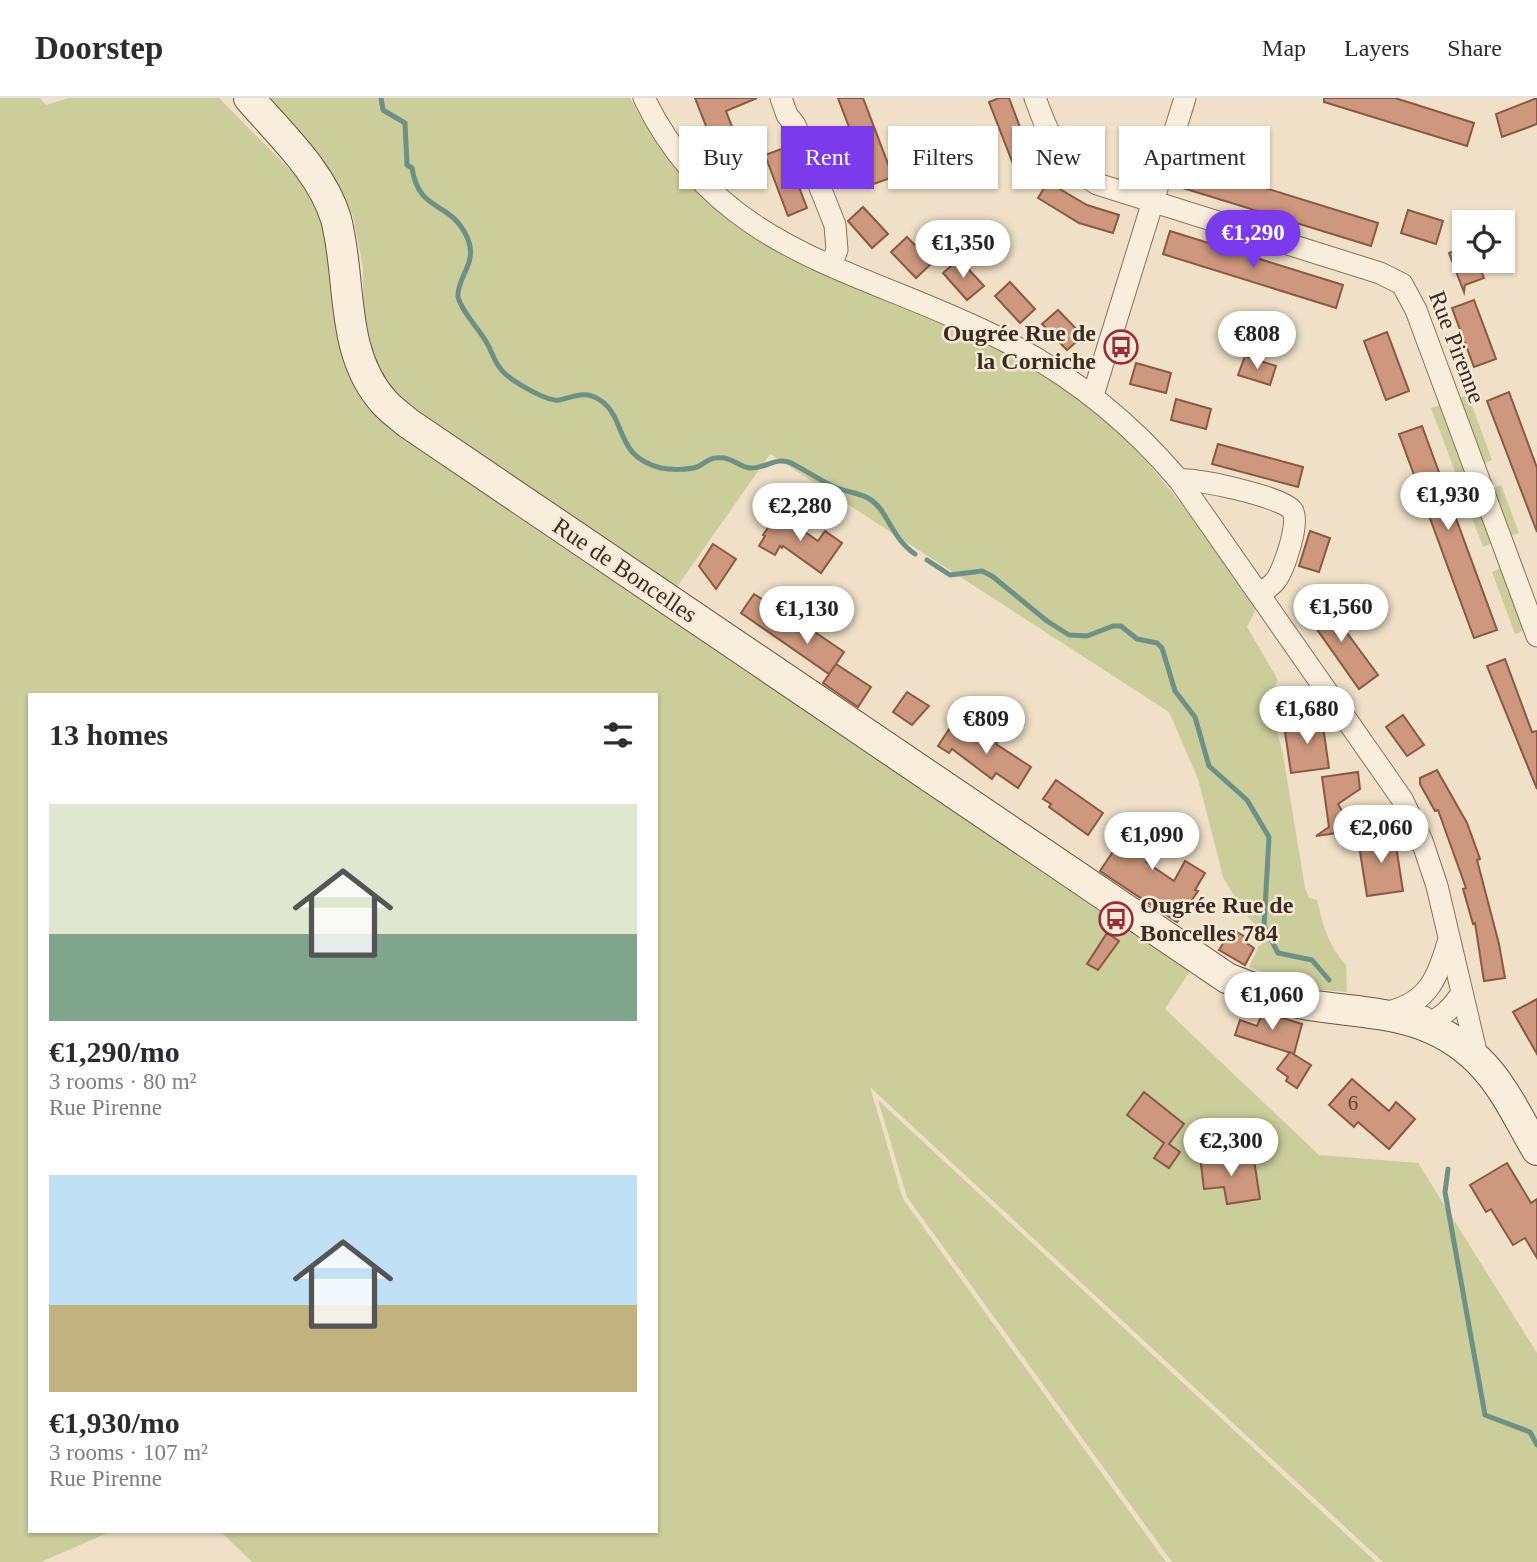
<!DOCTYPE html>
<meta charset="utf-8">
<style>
body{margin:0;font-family:"Times New Roman",serif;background:#f7f7f7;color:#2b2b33;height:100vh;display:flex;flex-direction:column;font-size:26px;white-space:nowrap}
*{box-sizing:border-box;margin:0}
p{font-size:23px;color:#7c7c81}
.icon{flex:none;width:38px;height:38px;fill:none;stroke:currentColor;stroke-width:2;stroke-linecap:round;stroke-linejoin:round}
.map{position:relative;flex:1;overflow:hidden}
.side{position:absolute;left:28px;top:595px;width:630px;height:840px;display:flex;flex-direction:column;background:#fff;border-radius:0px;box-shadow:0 2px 5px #0004}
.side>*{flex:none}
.guide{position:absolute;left:679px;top:28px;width:665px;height:63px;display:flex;gap:14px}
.fabs{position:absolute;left:1452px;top:112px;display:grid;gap:14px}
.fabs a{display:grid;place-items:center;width:63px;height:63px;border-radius:0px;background:#fff;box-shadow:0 2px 5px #0004;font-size:35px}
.price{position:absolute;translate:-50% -60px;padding:0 16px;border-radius:24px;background:#fff;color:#222;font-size:23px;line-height:46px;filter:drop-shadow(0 2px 4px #0008)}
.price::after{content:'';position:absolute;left:50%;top:42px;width:21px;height:16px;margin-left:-10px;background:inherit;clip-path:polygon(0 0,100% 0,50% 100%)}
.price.current{background:#7c3aed;color:#fff}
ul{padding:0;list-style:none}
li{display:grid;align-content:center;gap:14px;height:371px;padding:0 21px}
li span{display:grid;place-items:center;height:217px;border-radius:0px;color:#555}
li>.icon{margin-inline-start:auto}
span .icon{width:126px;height:126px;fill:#fffc;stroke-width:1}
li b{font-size:30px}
h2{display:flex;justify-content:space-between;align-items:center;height:84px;padding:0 21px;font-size:30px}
.tag{padding:0 24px;border-radius:0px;background:#fff;box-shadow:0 2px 5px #0004;font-size:24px;line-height:63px}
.tag.current{background:#7c3aed;color:#fff}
header{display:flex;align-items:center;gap:42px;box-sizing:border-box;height:98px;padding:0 35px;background:#fff;border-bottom:2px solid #e1e1e2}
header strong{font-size:33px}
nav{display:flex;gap:38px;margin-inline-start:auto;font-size:24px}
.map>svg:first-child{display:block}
.green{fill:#cbcd9b}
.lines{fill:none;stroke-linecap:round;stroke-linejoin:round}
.stream{stroke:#6e9186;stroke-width:5}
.building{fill:#cd987d;stroke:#8a5942;stroke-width:2}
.minor-casing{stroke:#8b715c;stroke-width:23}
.secondary-casing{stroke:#6d523f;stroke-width:32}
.minor{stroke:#f9eddb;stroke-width:21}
.secondary{stroke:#f9eddb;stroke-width:30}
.labels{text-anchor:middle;stroke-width:5;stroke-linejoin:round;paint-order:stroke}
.number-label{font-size:21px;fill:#604637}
.poi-label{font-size:24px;font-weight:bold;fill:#3b2b20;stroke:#f6ead7;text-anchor:end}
.street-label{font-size:24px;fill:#3b2b20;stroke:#f6ead7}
</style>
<header>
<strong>Doorstep</strong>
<nav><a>Map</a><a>Layers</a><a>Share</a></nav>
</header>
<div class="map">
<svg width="1537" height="1464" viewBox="0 0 1537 1464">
<rect width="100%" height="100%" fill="#efe0c7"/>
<!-- green -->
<g class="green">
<path d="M0,0h40l6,7 23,-7h150l88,89 10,21 8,29 8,58 85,149 330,229 446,292 -29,44 154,146 99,8 119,190v209h-154l-513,-475 33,112 263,363h-914l-32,-31h436v-836h-626v836h82l-71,31h-41z"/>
<path d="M262,0h368c25,48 59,94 103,126 40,29 84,46 128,65 66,27 132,52 192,91 88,56 144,145 203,229l-9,18 31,53 -11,21 15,48 23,139 4,10 8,2c6,25 11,45 29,65l1,27 -38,-3 -60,-22 10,-21 10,-7 -24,-25 -22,-37 -25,-98 -29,-67 -399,-258 -96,137 -256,-173 -34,-32 -21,-58v-61l-10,-51 -24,-41z"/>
<path d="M1468,297l24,65 -12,5 -24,-66z"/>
<path d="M1443,306l25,66 -12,4 -25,-66z"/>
<path d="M1501,387l18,48 -12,4 -18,-47z"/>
<path d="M1477,397l18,47 -12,5 -18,-48z"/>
<path d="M1504,469l24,62 -13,5 -23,-62z"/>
<path d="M878,1002l498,462h-204l-265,-365z"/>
</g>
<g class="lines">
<!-- stream -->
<g class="stream">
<path d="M381,0l2,12 22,13 2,42 5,3c7,45 37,32 54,67 14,27 -9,41 -8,61 2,14 23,35 30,49 4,7 6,16 12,23 7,11 47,34 59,32 15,-3 26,-10 41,0 28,19 13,56 61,68 10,2 26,2 36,-1 7,-3 12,-9 19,-9 17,-2 22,9 34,10 15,1 27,-12 41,-5 16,8 30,18 46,25 10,4 22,5 31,10 20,11 22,39 47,56"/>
<path d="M927,462l23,15 32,-4 10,5 55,45 22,14 18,1 26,-10h8l16,13 20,4 5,5 13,43 20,26 14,49 38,34 22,37 -5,89 14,27 34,7 17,20"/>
<path d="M1448,1071l-3,23 40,223 45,17 7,13"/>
</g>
</g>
<!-- building -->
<g class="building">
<path d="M695,0h62l-31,13 20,52 -22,9z"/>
<path d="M838,0h25l30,79 -22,8z"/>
<path d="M999,0h10l29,77 -18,7 -31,-80z"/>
<path d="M1324,0h71l79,25 -7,23 -143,-44z"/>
<path d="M1537,0v26l-35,13 -6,-23z"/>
<path d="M1083,42l17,14 -9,10 -16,-15z"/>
<path d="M784,50l23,60 -19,8 -23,-61z"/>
<path d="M1191,67l187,58 -7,23 -188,-58z"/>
<path d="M1048,84l39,23 32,10 -6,18 -34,-10 -41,-25z"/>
<path d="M863,109l25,27 -16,14 -24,-27z"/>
<path d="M1408,112l35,11 -7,23 -35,-11z"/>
<path d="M1170,133l173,54 -7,23 -173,-54z"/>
<path d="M907,139l25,26 -16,15 -25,-26z"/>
<path d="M1465,149v19l12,-5 7,17 -19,7 -1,7 -15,-39z"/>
<path d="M959,161l25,27 -17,14 -24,-27z"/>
<path d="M1010,184l25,27 -15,14 -25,-27z"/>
<path d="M1474,202l22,59 -22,8 -22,-59z"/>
<path d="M1058,212l25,26 -16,14 -25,-26z"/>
<path d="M1387,234l22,59 -23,9 -22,-59z"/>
<path d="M1245,258l31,10 -6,19 -32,-10z"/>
<path d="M1136,265l35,10 -5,20 -36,-9z"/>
<path d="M1509,294l28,76v64l-50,-131z"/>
<path d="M1176,301l35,10 -5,20 -35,-9z"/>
<path d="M1422,328l75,204 -23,8 -75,-204z"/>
<path d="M1218,346l85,23 -5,20 -86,-23z"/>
<path d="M778,415l40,28 7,-10 17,12 -21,30 -38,-27 -1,2 -2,-2 -5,9 -16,-9 6,-10 -2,-1z"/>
<path d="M1310,433l20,7 -11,34 -20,-6z"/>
<path d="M713,446l23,15 -20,30 -17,-23z"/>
<path d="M754,496l17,11 2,-3 21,14 2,-2 12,9 -2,3 38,26 -8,12 35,23 -13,20 -35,-24 13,-19 -7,10 -88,-61z"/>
<path d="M1322,501l56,76 -19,14 -55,-78z"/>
<path d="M1505,561l27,73 5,-1v58l-50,-123z"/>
<path d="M907,594l22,14 -17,19 -19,-13z"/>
<path d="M1403,617l21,30 -17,11 -21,-29z"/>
<path d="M1322,621l7,49 -38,5 -7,-48z"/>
<path d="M952,627l24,17 7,-11 15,10 -2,3 35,23 -13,21 -22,-15 -4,6 -40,-30 -3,4 -11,-7z"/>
<path d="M1437,672l30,53 13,36 -3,1 22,84 6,34 -21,3 -9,-58 -2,1 -10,-35 3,-1 -28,-78 -3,1 -15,-27v-6z"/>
<path d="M1358,674l2,17 -22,15 8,14 17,-9 3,20 -50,7 13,-9 -7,-50z"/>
<path d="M1056,682l47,33 -15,22 -39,-28 2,-3 -8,-5z"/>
<path d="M1155,717l15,10 -24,37 28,19 11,-20 20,12 -10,17 3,1 -21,31 -77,-51 29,-43 12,8z"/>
<path d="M1394,735l9,58 -36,5 -9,-57z"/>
<path d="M1232,831l15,9 -2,4 9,6 -9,17 -26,-15z"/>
<path d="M1107,835l12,8 -21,29 -11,-6z"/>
<path d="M1537,901v55l-24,-42z"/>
<path d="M1263,914l39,12 -8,30 -59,-19 5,-15 17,6z"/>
<path d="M1290,954l21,13 -14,23 -11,-7 2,-4 -11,-8z"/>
<path d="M1352,981l37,32 7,-9 19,17 -26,30 -31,-27 -4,5 -25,-22z"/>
<path d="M1144,994l40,32 -15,20 11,8 -11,16 -15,-10 10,-15 -37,-28z"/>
<path d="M1226,1054l2,12 26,-4 6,39 -33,5 -3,-17 -20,2 -4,-33z"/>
<path d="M1507,1065l24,40 6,-4v59l-12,-20 -12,7 -22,-36 -5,3 -16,-27z"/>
</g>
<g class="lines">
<defs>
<g id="minor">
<path d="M644,0c76,158 222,171 361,243 68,35 125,81 174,139l223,319 20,42 15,45 41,174"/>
<path d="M781,0l6,17 8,10 40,100 2,25 -6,15"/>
<path d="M1035,0c16,42 22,62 62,86l283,89 22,11 14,26 121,326"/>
<path d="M1093,297l92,-297"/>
<path d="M1179,382c17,-2 104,17 113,30 9,10 -8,59 -16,70 -4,6 -11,10 -17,14"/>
<path d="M1383,915c43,-8 54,-32 65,-71"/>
<path d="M1424,919l1,8c17,-7 27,-17 37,-32"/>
</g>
<path id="secondary" d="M249,0c31,36 73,74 87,121 16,60 3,133 48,183 7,8 16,14 24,21l819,555c26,10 53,22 82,27 64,10 119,6 169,55 26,25 41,60 59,90"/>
</defs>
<!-- minor casing -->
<use href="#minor" class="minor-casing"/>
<!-- secondary casing -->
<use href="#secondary" class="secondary-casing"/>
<!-- minor -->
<use href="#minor" class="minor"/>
<!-- secondary -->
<use href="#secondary" class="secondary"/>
</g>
<!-- icons -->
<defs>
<symbol id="bus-ring" viewBox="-11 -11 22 22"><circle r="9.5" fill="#f6ead7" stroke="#9a2c36" stroke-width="1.5"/><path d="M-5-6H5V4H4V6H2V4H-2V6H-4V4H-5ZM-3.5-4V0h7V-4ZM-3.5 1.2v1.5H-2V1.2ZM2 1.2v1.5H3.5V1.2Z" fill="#9a2c36"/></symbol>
</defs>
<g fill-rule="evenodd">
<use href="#bus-ring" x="1102" y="230" width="38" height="38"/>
<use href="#bus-ring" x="1097" y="802" width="38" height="38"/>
</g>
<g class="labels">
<!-- number labels -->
<g class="number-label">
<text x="1353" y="1012">6</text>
</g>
<!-- poi labels -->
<g class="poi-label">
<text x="1096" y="243">Ougrée Rue de<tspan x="1096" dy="28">la Corniche</tspan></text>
<text x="1140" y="815" text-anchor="start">Ougrée Rue de<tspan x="1140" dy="28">Boncelles 784</tspan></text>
</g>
<!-- street labels -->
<g class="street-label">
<text transform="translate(1457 249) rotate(69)" y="8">Rue Pirenne</text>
<text transform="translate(625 472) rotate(34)" y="8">Rue de Boncelles</text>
</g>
</g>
</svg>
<div class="fabs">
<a><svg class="icon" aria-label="locate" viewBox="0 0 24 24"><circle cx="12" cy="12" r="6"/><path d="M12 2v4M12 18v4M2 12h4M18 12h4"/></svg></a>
</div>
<b class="price current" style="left:1253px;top:172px">€1,290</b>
<b class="price" style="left:963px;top:182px">€1,350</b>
<b class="price" style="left:1257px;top:273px">€808</b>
<b class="price" style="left:1448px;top:434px">€1,930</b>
<b class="price" style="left:800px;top:445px">€2,280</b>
<b class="price" style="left:1341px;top:546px">€1,560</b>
<b class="price" style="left:807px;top:548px">€1,130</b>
<b class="price" style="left:1307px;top:648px">€1,680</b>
<b class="price" style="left:986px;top:658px">€809</b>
<b class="price" style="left:1381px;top:767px">€2,060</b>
<b class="price" style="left:1152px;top:774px">€1,090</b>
<b class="price" style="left:1272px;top:934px">€1,060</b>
<b class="price" style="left:1231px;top:1080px">€2,300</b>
<div class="guide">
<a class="tag">Buy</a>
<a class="tag current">Rent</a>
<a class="tag">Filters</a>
<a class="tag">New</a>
<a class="tag">Apartment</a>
</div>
<section class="side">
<h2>13 homes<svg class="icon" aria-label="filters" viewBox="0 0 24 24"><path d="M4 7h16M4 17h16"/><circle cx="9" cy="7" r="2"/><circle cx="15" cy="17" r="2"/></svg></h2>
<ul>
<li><span style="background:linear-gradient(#dfe7d0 60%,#7fa58c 0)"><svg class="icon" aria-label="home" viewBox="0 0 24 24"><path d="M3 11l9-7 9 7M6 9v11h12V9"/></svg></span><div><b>€1,290/mo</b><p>3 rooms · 80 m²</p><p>Rue Pirenne</p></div></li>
<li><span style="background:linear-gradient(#bfe0f5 60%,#c2b280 0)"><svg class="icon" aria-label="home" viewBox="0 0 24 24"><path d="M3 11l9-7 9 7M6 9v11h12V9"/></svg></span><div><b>€1,930/mo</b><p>3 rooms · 107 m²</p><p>Rue Pirenne</p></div></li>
</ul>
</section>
</div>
